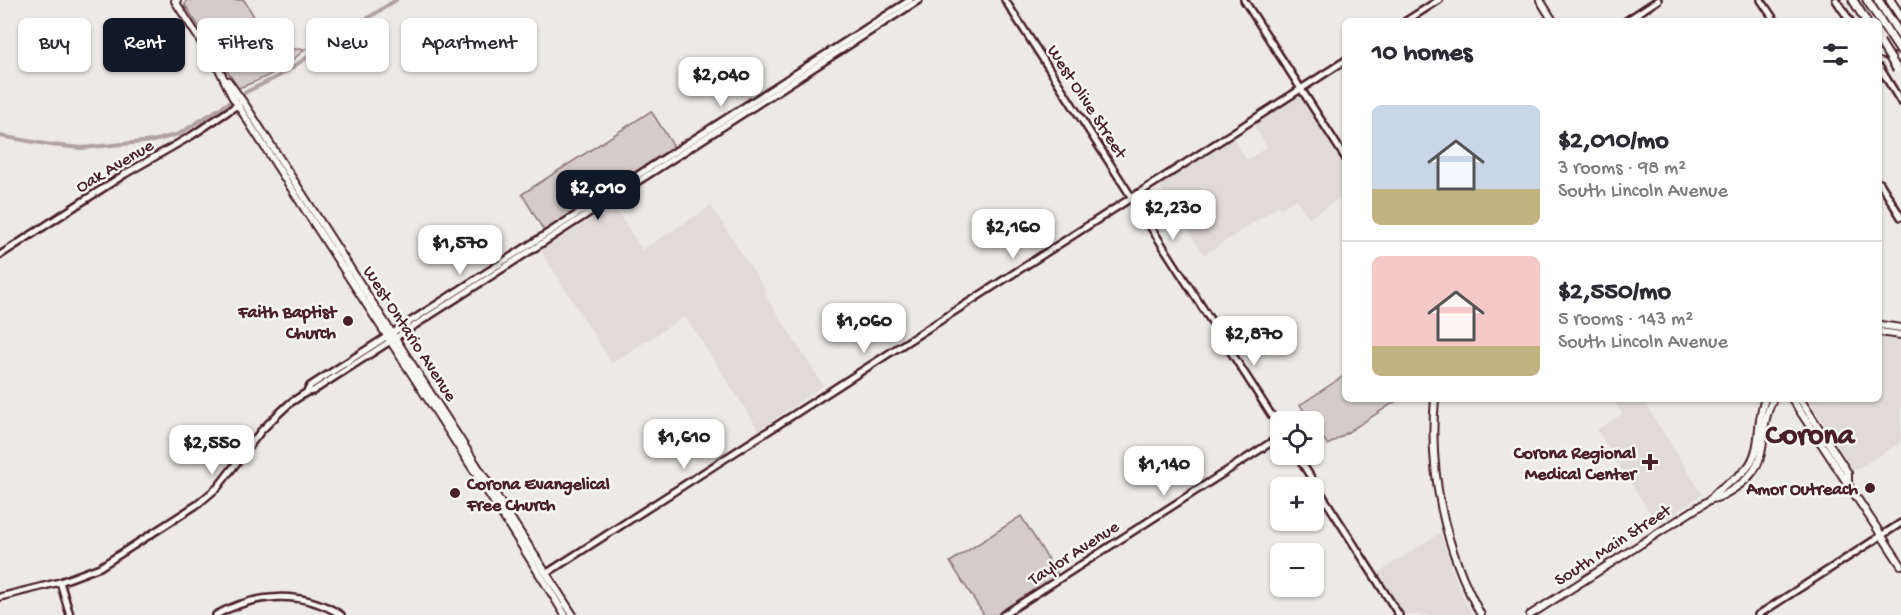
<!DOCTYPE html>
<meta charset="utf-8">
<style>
body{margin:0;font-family:"Gochi Hand",sans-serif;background:#f7f7f7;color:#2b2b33;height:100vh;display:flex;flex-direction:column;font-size:22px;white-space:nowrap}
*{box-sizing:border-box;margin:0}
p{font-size:20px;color:#7c7c81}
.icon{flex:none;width:33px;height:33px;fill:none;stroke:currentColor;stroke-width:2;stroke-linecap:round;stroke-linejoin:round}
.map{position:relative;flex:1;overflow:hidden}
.side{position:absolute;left:1342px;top:18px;width:540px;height:384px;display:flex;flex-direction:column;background:#fff;border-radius:9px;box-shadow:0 2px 4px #0004}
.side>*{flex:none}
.hud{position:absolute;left:18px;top:18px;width:570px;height:54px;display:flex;gap:12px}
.buttons{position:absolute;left:1270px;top:411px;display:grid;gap:12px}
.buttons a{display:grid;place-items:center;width:54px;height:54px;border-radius:9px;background:#fff;box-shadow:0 2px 4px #0004;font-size:30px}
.price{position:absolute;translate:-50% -51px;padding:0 14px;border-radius:12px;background:#fff;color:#222;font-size:20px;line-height:39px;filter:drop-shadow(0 2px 3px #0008)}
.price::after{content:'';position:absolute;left:50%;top:36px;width:18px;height:14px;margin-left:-9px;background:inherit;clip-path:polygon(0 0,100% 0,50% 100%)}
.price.current{background:#111827;color:#fff}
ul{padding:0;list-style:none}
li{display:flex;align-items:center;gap:18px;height:150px;padding:0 30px}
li+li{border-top:2px solid #e1e1e2}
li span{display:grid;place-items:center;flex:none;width:168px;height:120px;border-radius:9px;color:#555}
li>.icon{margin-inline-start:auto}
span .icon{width:72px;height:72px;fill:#fffc;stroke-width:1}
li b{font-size:26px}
h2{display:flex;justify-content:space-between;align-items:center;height:72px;padding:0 30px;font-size:26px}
.pill{padding:0 21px;border-radius:9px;background:#fff;box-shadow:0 2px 4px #0004;font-size:21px;line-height:54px}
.pill.current{background:#111827;color:#fff}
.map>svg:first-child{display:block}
.built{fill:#e0dad8}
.green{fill:#d4cbca;stroke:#8f757a;stroke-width:1.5}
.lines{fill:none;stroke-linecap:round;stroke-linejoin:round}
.canal{stroke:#b1a2a3;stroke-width:4}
.secondary-casing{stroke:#4a1f2b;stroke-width:10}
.primary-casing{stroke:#4a1f2b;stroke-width:10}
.highway-casing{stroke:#4a1f2b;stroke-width:11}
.secondary{stroke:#f6f6f2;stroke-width:5}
.primary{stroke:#f6f6f2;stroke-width:6}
.highway{stroke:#f6f6f2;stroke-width:7}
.highway-bridge-casing{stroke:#4a1f2b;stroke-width:11;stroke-linecap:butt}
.highway-bridge{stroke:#f6f6f2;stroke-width:7}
.poi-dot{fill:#4a1f2b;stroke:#f6f6f2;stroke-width:2}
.labels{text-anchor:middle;stroke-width:5;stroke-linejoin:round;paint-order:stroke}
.street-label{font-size:18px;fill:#4a1f2b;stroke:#f6f6f2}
.poi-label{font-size:18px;font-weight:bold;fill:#4a1f2b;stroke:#f6f6f2;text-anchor:end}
.town-label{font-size:30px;font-weight:bold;fill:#4a1f2b;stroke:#f6f6f2}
</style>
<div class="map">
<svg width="1901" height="615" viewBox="0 0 1901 615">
<rect width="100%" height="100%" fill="#ece9e6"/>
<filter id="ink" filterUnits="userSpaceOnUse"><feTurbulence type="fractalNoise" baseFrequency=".0167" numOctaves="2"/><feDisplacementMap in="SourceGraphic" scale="12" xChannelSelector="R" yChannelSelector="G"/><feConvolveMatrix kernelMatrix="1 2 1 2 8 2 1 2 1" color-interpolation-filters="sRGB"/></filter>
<g filter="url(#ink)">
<!-- built -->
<g class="built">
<path d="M1298,96l2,1 45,70v28l-36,23 -13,-19 -15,9 -2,-2 -75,49 -45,-70 73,-48 15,23 20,-13 -14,-23z"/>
<path d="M613,205l29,45 69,-44 55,85 -2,2 59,92 -64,45 -74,-114 -73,47 -71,-112z"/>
<path d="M1880,336l9,1 12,3v102l-47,29 -46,-72h72z"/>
<path d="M1613,399h29l60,95 -44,31 -61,-95 25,-16z"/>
<path d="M1440,533l15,45 17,37h-67l-27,-42z"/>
</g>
<!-- green -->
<g class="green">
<path d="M186,0h58c16,25 26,53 61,49 -18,18 -42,31 -67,39l-53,-83z"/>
<path d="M651,111l22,34 -1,3 -128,83 -22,-37z"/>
<path d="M1345,375l1,24 52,1 -70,45 -14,-20v-3l-3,-1 -11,-16z"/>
<path d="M1021,516l37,59 -61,40h-13l-34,-53z"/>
</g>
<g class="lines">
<!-- canal -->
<g class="canal">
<path d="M244,93l33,-16 119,-77"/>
<path d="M0,136l51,9 31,3 71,-7 26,-7 51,-32"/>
</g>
<defs>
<g id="secondary">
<path d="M1005,0l276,430"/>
<path d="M1244,0l102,159"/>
<path d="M1761,0l14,21"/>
<path d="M1836,0l14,21"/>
<path d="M1406,21l33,-21"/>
<path d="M1626,21l32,-21"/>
<path d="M1880,68l21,34"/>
<path d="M1880,183l21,34"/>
<path d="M0,255l125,-81 66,-38 48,-32"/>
<path d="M307,392l3,-6 600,-386"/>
<path d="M1296,454l103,161"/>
<path d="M547,573l799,-513"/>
<path d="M60,582l10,33"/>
<path d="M0,597l60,-15 40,-15 98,-63 20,-17 43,-56 14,-14 15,-14 17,-11 6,-1 606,-391"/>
<path d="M216,615c40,-22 86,-25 125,0"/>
<path d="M1003,615l278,-179"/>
<path d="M1758,615l143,-92"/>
</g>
<g id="primary">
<path d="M177,0l-2,1 45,70 12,25c110,173 225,344 333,519"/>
<path d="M1540,0l13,21"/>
<path d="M1880,54l21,5"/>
<path d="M228,81l18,25 327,509"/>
<path d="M1880,325l21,3"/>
<path d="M1880,332l21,3"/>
<path d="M1435,399c-7,74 10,151 46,216"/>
<path d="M1792,399l109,166"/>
<path d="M1800,399l48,74v9"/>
<path d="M1711,499c8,0 14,-5 21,-9 45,-28 22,-54 41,-91"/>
<path d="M1530,615l181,-116c8,-14 29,-19 39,-35 12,-19 6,-44 15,-65"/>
</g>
<g id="highway">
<path d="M1853,0l13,21"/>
<path d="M1867,0l34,52"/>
<path d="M1878,0l23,36"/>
<path d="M1890,0l11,17"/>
</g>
</defs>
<!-- secondary casing -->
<use href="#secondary" class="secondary-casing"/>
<!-- primary casing -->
<use href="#primary" class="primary-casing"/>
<!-- highway casing -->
<use href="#highway" class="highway-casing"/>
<!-- secondary -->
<use href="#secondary" class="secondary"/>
<!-- primary -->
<use href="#primary" class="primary"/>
<!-- highway -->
<use href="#highway" class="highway"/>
<defs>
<path id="highway-bridge" d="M1880,42l17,27"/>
</defs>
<!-- highway-bridge casing -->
<use href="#highway-bridge" class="highway-bridge-casing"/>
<!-- highway-bridge -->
<use href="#highway-bridge" class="highway-bridge"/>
</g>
</g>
<!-- markers -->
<g class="poi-dot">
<circle cx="348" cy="321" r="6"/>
<path d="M1647 453h6v6h6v6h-6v6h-6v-6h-6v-6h6z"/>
<circle cx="1870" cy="488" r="6"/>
<circle cx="455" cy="493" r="6"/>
</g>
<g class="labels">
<!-- street labels -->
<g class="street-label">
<text transform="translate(1088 101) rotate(57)" y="6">West Olive Street</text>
<text transform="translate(114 165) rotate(-31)" y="6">Oak Avenue</text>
<text transform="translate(411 333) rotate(57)" y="6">West Ontario Avenue</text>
<text transform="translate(1612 544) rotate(-33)" y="6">South Main Street</text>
<text transform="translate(1073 552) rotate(-33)" y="6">Taylor Avenue</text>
</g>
<!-- poi labels -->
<g class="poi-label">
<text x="336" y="317">Faith Baptist<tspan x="336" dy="21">Church</tspan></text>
<text x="1636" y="458">Corona Regional<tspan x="1636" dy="21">Medical Center</tspan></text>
<text x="467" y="489" text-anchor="start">Corona Evangelical<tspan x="467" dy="21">Free Church</tspan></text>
<text x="1858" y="494">Amor Outreach</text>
</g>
<!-- town labels -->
<g class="town-label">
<text x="1810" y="443">Corona</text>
</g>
</g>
</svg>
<div class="buttons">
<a><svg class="icon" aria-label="locate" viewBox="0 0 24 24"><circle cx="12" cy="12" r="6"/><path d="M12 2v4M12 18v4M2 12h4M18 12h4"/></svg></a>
<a>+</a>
<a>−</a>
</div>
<b class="price" style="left:721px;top:108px">$2,040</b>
<b class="price current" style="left:598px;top:221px">$2,010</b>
<b class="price" style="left:1173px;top:241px">$2,230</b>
<b class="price" style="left:1013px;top:260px">$2,160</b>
<b class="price" style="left:460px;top:276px">$1,570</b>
<b class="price" style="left:864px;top:354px">$1,060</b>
<b class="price" style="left:1254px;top:367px">$2,870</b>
<b class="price" style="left:684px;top:470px">$1,610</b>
<b class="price" style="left:212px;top:476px">$2,550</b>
<b class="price" style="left:1164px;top:497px">$1,140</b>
<div class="hud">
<a class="pill">Buy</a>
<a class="pill current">Rent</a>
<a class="pill">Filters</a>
<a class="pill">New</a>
<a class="pill">Apartment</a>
</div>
<section class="side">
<h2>10 homes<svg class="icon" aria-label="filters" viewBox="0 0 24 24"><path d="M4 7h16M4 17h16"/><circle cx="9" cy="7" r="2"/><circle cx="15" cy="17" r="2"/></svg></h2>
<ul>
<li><span style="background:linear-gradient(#c9d6e8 70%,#c2b280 0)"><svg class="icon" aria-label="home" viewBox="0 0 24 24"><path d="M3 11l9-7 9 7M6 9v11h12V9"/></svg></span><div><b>$2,010/mo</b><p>3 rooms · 98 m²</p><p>South Lincoln Avenue</p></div></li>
<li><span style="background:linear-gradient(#f6c9c9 75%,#c2b280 0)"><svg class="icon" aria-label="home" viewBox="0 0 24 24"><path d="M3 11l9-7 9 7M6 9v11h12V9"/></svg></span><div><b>$2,550/mo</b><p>5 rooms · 143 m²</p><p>South Lincoln Avenue</p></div></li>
</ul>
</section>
</div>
